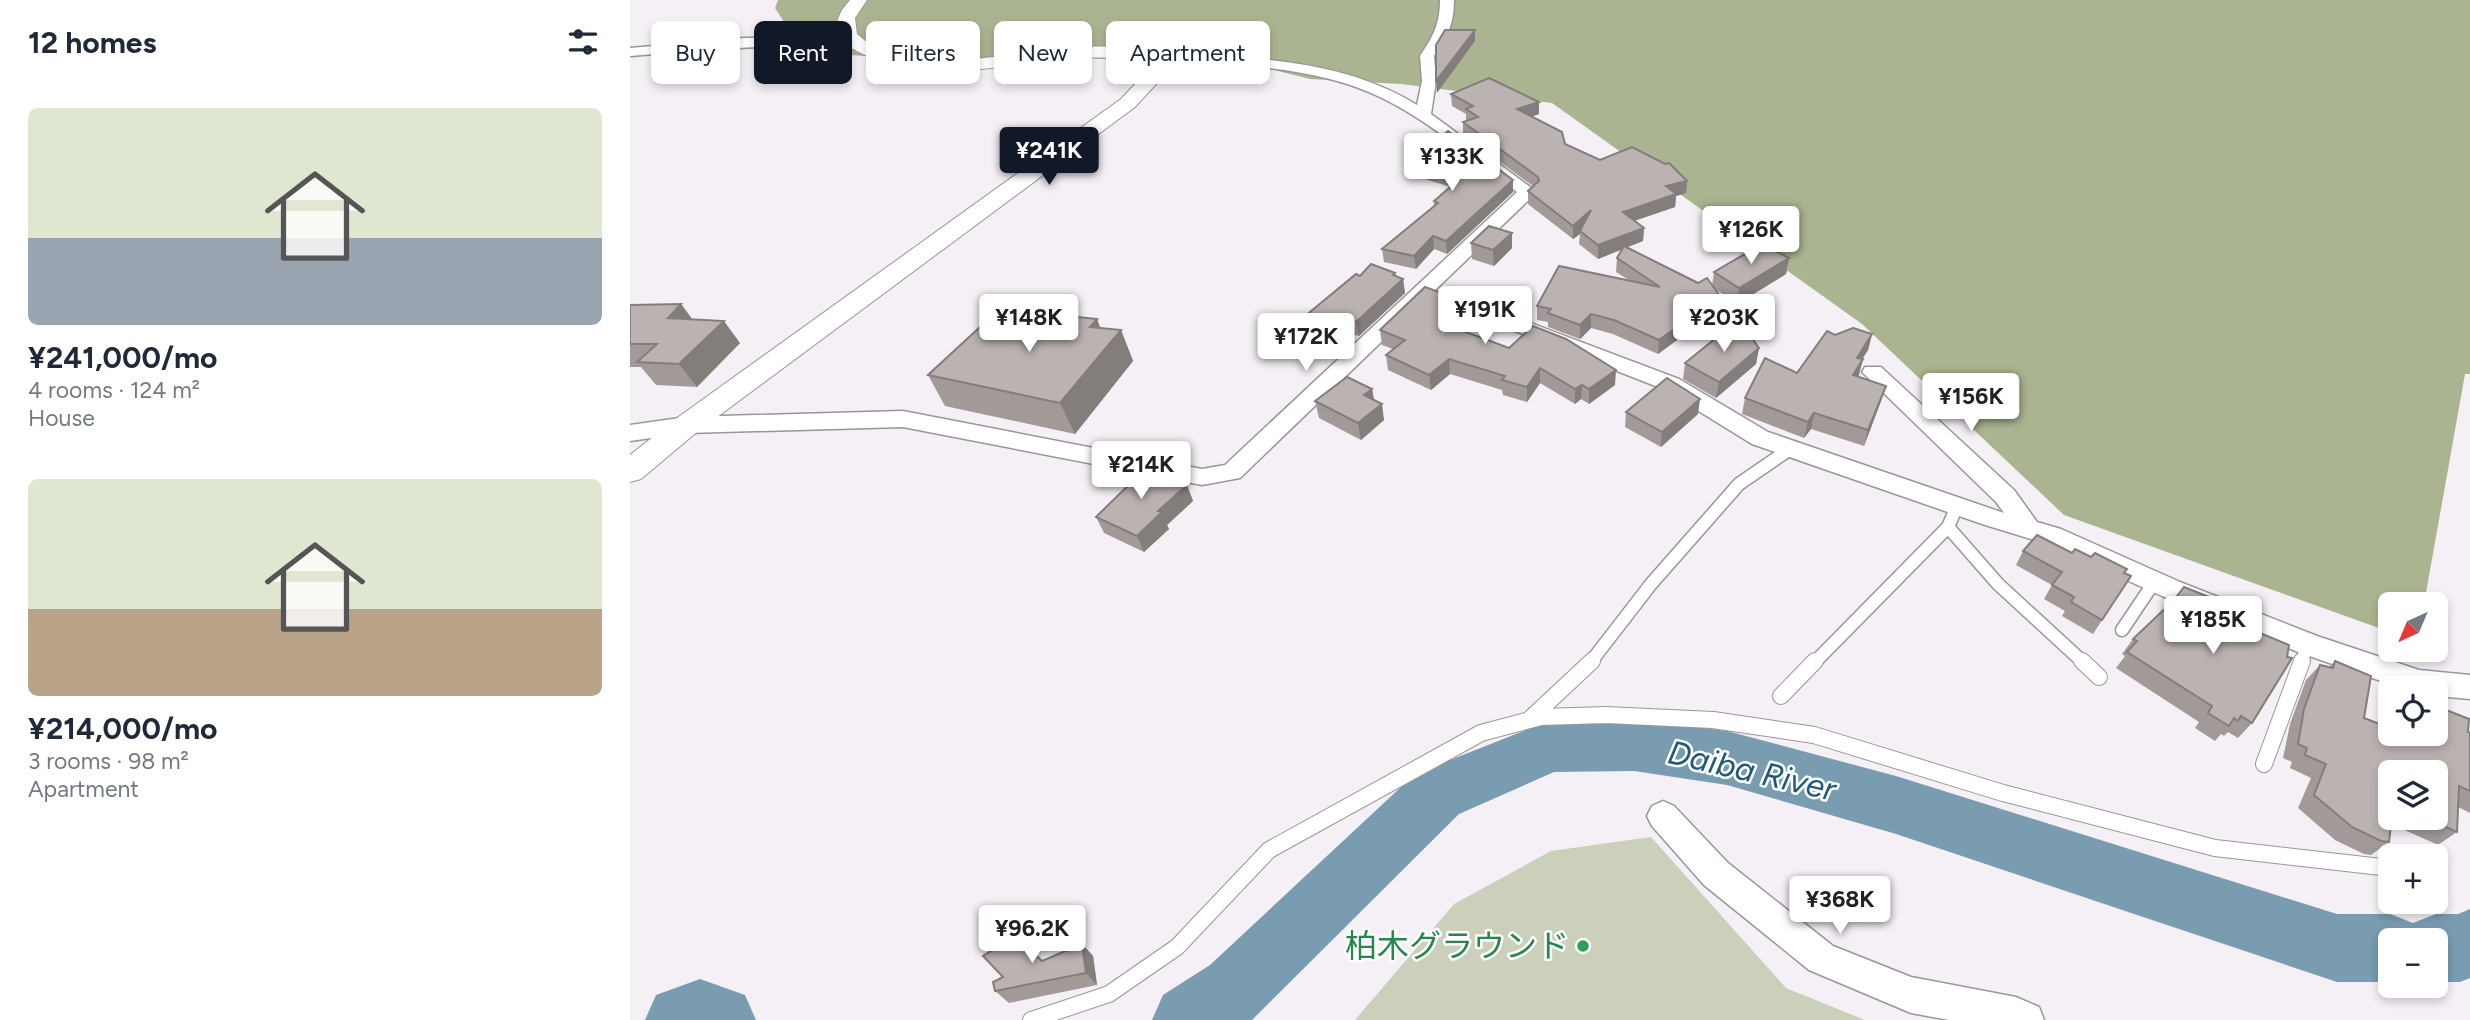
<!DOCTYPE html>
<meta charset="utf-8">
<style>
body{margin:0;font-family:Figtree,"Noto Sans JP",sans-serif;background:#f2f2f3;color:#1f2937;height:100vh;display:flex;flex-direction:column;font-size:26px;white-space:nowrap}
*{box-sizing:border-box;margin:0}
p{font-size:23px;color:#747a83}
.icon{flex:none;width:38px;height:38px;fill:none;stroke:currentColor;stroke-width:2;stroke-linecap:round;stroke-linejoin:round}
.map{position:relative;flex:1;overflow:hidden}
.panel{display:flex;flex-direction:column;background:#fff;width:630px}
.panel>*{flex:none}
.hud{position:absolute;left:21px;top:21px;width:665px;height:63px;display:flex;gap:14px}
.needle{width:46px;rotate:224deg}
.tools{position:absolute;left:1748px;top:592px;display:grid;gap:14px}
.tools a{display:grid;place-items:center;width:70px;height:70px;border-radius:10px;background:#fff;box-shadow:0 4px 10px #0003;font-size:35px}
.price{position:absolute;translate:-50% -60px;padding:0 16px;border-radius:7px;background:#fff;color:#222;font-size:23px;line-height:46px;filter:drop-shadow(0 2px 4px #0008)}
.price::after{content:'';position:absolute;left:50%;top:42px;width:21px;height:16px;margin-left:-10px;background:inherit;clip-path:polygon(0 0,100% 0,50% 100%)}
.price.selected{background:#111827;color:#fff}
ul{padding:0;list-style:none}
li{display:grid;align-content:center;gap:14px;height:371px;padding:0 28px}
li span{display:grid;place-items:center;height:217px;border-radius:10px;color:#555}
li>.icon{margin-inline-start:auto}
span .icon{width:126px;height:126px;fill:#fffc;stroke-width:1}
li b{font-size:30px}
h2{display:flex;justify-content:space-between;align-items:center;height:84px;padding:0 28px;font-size:30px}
.tag{padding:0 24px;border-radius:10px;background:#fff;box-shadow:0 4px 10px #0003;font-size:24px;line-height:63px}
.tag.selected{background:#111827;color:#fff}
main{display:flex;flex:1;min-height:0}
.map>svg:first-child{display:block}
.green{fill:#cad0b9}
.forest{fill:#aab490}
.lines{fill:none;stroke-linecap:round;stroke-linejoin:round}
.river{fill:#799cb1;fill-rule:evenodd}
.service-far1-casing{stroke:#9a959b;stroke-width:15}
.service-casing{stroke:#9a959b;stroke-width:18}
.minor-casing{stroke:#9a959b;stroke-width:3}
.tertiary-casing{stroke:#9a959b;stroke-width:2}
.service-far1{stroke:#fff;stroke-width:12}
.service{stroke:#fff;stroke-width:16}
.minor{fill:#fff;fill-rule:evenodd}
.tertiary{fill:#fff;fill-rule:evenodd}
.wall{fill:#a19a98;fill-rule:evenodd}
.shaded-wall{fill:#837d7c}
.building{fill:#bbb3b1;stroke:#837d7c;stroke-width:2}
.leisure-dot{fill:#2e9e5b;stroke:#fff;stroke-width:2.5}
.labels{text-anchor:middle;stroke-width:5;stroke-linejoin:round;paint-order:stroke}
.near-leisure-label{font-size:32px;fill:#27864d;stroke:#fff;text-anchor:end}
.near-water-label{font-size:33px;font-style:italic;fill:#1e5a7a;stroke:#fff}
</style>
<main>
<section class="panel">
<h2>12 homes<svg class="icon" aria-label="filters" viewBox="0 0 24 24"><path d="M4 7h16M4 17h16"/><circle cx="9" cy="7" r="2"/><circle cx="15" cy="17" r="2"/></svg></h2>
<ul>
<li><span style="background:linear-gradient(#dfe7d0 60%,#9aa5b1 0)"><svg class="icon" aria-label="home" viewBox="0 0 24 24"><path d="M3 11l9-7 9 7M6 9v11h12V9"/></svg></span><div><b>¥241,000/mo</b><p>4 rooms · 124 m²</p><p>House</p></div></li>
<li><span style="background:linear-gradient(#dfe7d0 60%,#b9a48a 0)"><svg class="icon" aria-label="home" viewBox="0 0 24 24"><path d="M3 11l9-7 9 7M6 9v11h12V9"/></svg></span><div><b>¥214,000/mo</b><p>3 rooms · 98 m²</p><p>Apartment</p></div></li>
</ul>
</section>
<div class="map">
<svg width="1840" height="1020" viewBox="0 0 1840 1020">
<rect width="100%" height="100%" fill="#f5f0f6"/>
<!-- green -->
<path class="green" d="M1021,837l135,151 79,32h-510l99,-116 97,-53z"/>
<!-- forest -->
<path class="forest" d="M148,0h1692v374h-5l-41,230h-34v28l-326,-117 -202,-191 -310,-221 -151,-19 -91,-5 -116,-29 -227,12 -136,-8 -45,-29 -11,-17z"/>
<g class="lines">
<!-- river -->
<g class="river">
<path d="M1004,719l93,12 169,45 441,138h53l23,9 23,-9h22l12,-5v69l-10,4h-24v-42h-46v42h-53l-441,-148 -169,-49 -93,-14 -80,1 -95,42 -207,206h-100l11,-25 47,-30 205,-191 136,-54z"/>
<path d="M70,979l45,16 11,25h-111l11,-25z"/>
</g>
<defs>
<g id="service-far1">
<path d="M1327,506l-9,21 50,57 86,79"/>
<path d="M1492,630l33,-49"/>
<path d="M960,663l61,-79 88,-100 51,-35"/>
<path d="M1184,663l134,-136"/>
<path d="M1671,663l7,-19"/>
</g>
<g id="service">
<path d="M1452,661l17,16"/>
<path d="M1151,696l34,-35"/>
<path d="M899,720l63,-59"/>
<path d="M1634,764l38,-103"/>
<path d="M401,1020l78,-26 68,-47 92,-97 212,-117 60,-16 65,-2 107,5 101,15 189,58 212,55 175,20"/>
</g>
<g id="minor">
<path d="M810,0h14c0,23 -6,37 -20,56l2,25 -5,33 106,78 -297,286 -38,7 -299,-58 -216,6 -57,8v-16l57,-8 216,-6 299,58 23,-4 292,-273c-43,-32 -86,-70 -135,-94 -76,-37 -169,-33 -252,-37l-7,-4 7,-4c95,4 203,0 287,52l5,-24 -2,-25c13,-19 20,-32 20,-56z"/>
<path d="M172,37l57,4 7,4 -7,4c-77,-7 -152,1 -229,7v-8l114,-10z"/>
<path d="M818,292l231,87 89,53 236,81 -8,-11 -134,-130 3,-5h16l133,123 23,32 24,7 119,53 137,54 102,34 51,5v24l-34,-3v-8h-35l-103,-36 -136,-56 -118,-53 -62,-19 -230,-80 -89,-55 -222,-87 -3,-4 3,-4z"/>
<path d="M1033,801l11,5 54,57 105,83 78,31 105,20 23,10 5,13h-95l-38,-7 -102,-43 -105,-85 -52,-59 -5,-10 5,-10z"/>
</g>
<path id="tertiary" d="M220,0h17l-12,18 2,16c49,47 164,16 226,13 17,-1 43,-2 58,8 9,7 13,18 16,28l-22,24 -438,325 -56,47 -11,3v-27l47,-37 444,-319 16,-17c-4,-18 -12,-22 -30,-24 -79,-5 -169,35 -244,-4 -8,-4 -17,-8 -22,-15 -9,-15 -1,-28 9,-39z"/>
</defs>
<!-- service-far1 casing -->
<use href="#service-far1" class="service-far1-casing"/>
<!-- service casing -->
<use href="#service" class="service-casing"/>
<!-- minor casing -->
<use href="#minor" class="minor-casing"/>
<!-- tertiary casing -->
<use href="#tertiary" class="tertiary-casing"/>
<!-- service-far1 -->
<use href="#service-far1" class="service-far1"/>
<!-- service -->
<use href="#service" class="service"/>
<!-- minor -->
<use href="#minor" class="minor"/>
<!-- tertiary -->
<use href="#tertiary" class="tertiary"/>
</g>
<!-- wall -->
<g class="wall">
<path d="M821,94l88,8v12l-7,3 33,27 35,16 87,21 -1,12 -10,3 -1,11 -41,14 10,7 -1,13 -16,6 71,36 14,3 2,-14 75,-14 -3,16 -49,30 -22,-15 3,21 -60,44 -45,-20 -22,-6 -11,11 -32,-12v-5l-11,-2v-14l92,-26 -13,-8 1,-14 5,-9 -24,10 -19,-15 1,-10 -7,5 -45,-35v-13l5,-5 -70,-51v-13l3,-1v-7l-14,-8z"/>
<path d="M780,162l103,18v12l-66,62 -13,-5 -18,20 -32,-7 -2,-13 52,-43v-5l17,-14 -40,-12z"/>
<path d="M882,233v15l-18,18 -22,-7 -1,-16z"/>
<path d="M765,273l1,3 7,3 2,14 -46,43 -4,-1 -12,10 -36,-14 -3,-14 56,-41z"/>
<path d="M51,304l11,15 48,24 -43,44 -41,-2 -15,-18h-11v-62z"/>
<path d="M439,316l28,3 3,9 21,2 12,31 -58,73 -130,-28 -17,-31 72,-48z"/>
<path d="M850,322l-12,11 147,52 -26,19 -8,-5 -6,5 -35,-21 -13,19 -24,-7 -1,-5 -52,-16 -19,16 -43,-20 -2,-15 7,-6 -11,-4 -2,-15z"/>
<path d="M1242,334l-4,16 -6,9 -4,17 23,25 -17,45 -53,-17 -7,9 -62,-24 3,-16 52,-25 38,-38z"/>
<path d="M1129,348l-3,16 -40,34 -33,-19 2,-16z"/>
<path d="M742,389l2,11 10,20 -23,20 -42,-22 -4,-17z"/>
<path d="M996,412l72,2 -37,33 -36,-20z"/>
<path d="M557,485l6,16 -26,24 2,4 -25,23 -40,-19 -8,-16z"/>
<path d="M1393,551l49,2 52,20 7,3 -38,58 -31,-18 3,-5 -21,-12 8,-14 -36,-20z"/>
<path d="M1503,639l119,84 -14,15 -10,-6 -4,4 -3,-2 -6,7 -20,-13 4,-6 -83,-54 9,-12 -3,-2z"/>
<path d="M1705,661l29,57 47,19v-4h59v80l-12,-6 -1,25 -19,13 -47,-21 -2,18 -18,13 -7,-1 -29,-14 -37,-32 13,-30 -21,-10 2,-6 -9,-4 7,-34 16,-44 14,-15 9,2zM1760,772l46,45h-46z"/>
<path d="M452,944l11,12 4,29 -88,18 -14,-12 47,-30z"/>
</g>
<!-- shaded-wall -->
<g class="shaded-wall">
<path d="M845,30v11l-38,52 -1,-12z"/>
<path d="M909,102v12l-22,7v-12z"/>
<path d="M883,180v12l-66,62 -1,-13z"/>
<path d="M1057,181l-1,12 -10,3 -1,11 -53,18 1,-13 43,-26z"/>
<path d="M961,210l-11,21v3l-7,5v-13z"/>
<path d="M1014,228l-1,13 -45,18v-14z"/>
<path d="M882,233v15l-18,18 -1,-16z"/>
<path d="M803,236l1,13 -18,20 -2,-13z"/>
<path d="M1159,258l-3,16 -49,30 2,-16z"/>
<path d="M765,273l2,11 6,-5 2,14 -46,43 -3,-14z"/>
<path d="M1090,296l-2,14 -60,44 1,-14z"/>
<path d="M51,304l17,23 -30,-9z"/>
<path d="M849,307l1,15 -24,21 -1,-15z"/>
<path d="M435,308l13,31 -20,-24z"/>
<path d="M961,314v14l-11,11v-14z"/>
<path d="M467,319l10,27 14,-16 12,31 -58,73 -15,-31 30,-76z"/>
<path d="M723,320l2,15 -12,10 -3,-14z"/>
<path d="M94,321l16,22 -43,44 -18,-23z"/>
<path d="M1242,334l-4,16 -15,23 4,-15z"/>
<path d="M1129,348l-3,16 -40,34 3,-16z"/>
<path d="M819,359l1,15 -19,16 -2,-15z"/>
<path d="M1233,359l-4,16 -10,15 4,-15z"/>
<path d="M910,368v15l-13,19v-15z"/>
<path d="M986,370l-1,15 -26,19v-15z"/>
<path d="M952,385l-1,14 -6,5v-15z"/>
<path d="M1256,386l-5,15 -17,45 4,-16z"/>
<path d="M742,389l3,16 -11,-10z"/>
<path d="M1070,399l-2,15 -37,33 1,-15z"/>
<path d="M752,404l2,16 -23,20 -3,-17z"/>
<path d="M1184,413l-3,16 -7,9 4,-16z"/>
<path d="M557,485l6,16 -26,24 2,4 -25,23 -7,-16 21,-25z"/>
<path d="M452,944l11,12 4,29 -11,-12z"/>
</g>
<!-- building -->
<g class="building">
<path d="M815,30h30l-39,51v-36z"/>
<path d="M859,78l50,24 -22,7 45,23 3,12 35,16 32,-13 33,17 4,-1 18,18 -21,5 10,8 -53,18 21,16 -46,17 -18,-14 11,-21 -18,16 -45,-35 11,-10 -1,-4 -75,-55 15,-5 -12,-8 7,-3 -22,-12z"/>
<path d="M818,131l65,49 -67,61 -13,-5 -19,20 -32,-7 56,-46 -4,-2 28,-24 -52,-15z"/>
<path d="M859,226l23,7 -19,17 -22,-7z"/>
<path d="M1132,244l27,14 -50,30 -25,-16z"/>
<path d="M994,246l74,37 9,-5 13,18 -61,44 -45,-20 -23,-6 -11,11 -32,-12 3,-4 -14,-3 22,-40 101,21 -43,-29z"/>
<path d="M741,264l24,9 -2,2 10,4 -47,43 -3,-2 -13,11 -36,-14 52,-43 4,2z"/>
<path d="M795,287l54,20 -24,21 54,20 24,-22 33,13 50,31 -27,19 -7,-4 -7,4 -35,-21 -13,19 -25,-7 3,-4 -56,-17 -20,16 -43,-20 19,-15 -25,-10z"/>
<path d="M51,304l-13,14 56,3 -45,43 -42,-2 20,-18h-27v-39z"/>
<path d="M394,305l41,3 -7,7 39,4 -7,8 31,3 -61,73 -132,-28 52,-48h20z"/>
<path d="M1102,325l17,9 10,14 -40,34 -34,-19z"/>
<path d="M1223,328l19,6 -15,24 6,1 -10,16 33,11 -18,44 -54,-17 -6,9 -63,-24 20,-40 32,15 30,-42 8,4z"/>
<path d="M717,377l25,12 -8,6 18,9 -24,19 -43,-22z"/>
<path d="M1037,378l33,21 -38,33 -36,-20z"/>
<path d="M517,467l40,18 -29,26 4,1 -25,24 -41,-19z"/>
<path d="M1407,535l35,18 3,-4 16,8 4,-4 32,16 -3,4 7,3 -29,44 -31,-18 3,-5 -22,-12 10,-13 -39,-21z"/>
<path d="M1554,587l55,22 -8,12 58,24 -2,12 5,1 -40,65 -11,-7 -3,5 -4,-3 -5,8 -21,-13 4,-7 -85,-54 10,-11 -4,-2 40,-38z"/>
<path d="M1705,661l36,15 -7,42 26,10v5h12l26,11v-11h8v-27l33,13 -1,13 2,1v58l-11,-5 -2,46 -34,-15h13v-45h-46v45h2l-3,25 -8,-1 -29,-14 -38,-32 12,-31 -21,-9 2,-7 -9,-4 6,-35 16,-44 13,3z"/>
<path d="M385,936l27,25 40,-17 4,29 -91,18 -2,-9 10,-5 -20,-21z"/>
</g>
<!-- markers -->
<circle class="leisure-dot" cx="953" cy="946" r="7"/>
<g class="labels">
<!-- near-leisure labels -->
<g class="near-leisure-label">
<text x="939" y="957">柏木グラウンド</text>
</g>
<!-- near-water labels -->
<g class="near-water-label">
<text transform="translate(1122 770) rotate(13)" y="12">Daiba River</text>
</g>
</g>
</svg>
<div class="tools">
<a><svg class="needle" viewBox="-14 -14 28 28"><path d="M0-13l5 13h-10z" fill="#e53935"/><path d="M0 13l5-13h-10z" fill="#747a83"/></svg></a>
<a><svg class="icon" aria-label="locate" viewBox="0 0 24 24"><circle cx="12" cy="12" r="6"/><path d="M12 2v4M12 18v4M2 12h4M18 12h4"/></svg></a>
<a><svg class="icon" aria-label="layers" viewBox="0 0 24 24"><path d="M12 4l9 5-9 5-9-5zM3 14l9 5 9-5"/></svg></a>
<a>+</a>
<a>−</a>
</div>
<b class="price selected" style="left:419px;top:187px">¥241K</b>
<b class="price" style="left:822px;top:193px">¥133K</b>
<b class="price" style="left:1121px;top:266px">¥126K</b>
<b class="price" style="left:855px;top:346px">¥191K</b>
<b class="price" style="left:399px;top:354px">¥148K</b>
<b class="price" style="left:1094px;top:354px">¥203K</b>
<b class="price" style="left:676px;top:373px">¥172K</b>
<b class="price" style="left:1341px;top:433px">¥156K</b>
<b class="price" style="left:511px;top:501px">¥214K</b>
<b class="price" style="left:1583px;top:656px">¥185K</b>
<b class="price" style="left:1210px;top:936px">¥368K</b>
<b class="price" style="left:402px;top:965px">¥96.2K</b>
<div class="hud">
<a class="tag">Buy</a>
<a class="tag selected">Rent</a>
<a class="tag">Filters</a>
<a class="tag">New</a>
<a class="tag">Apartment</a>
</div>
</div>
</main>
